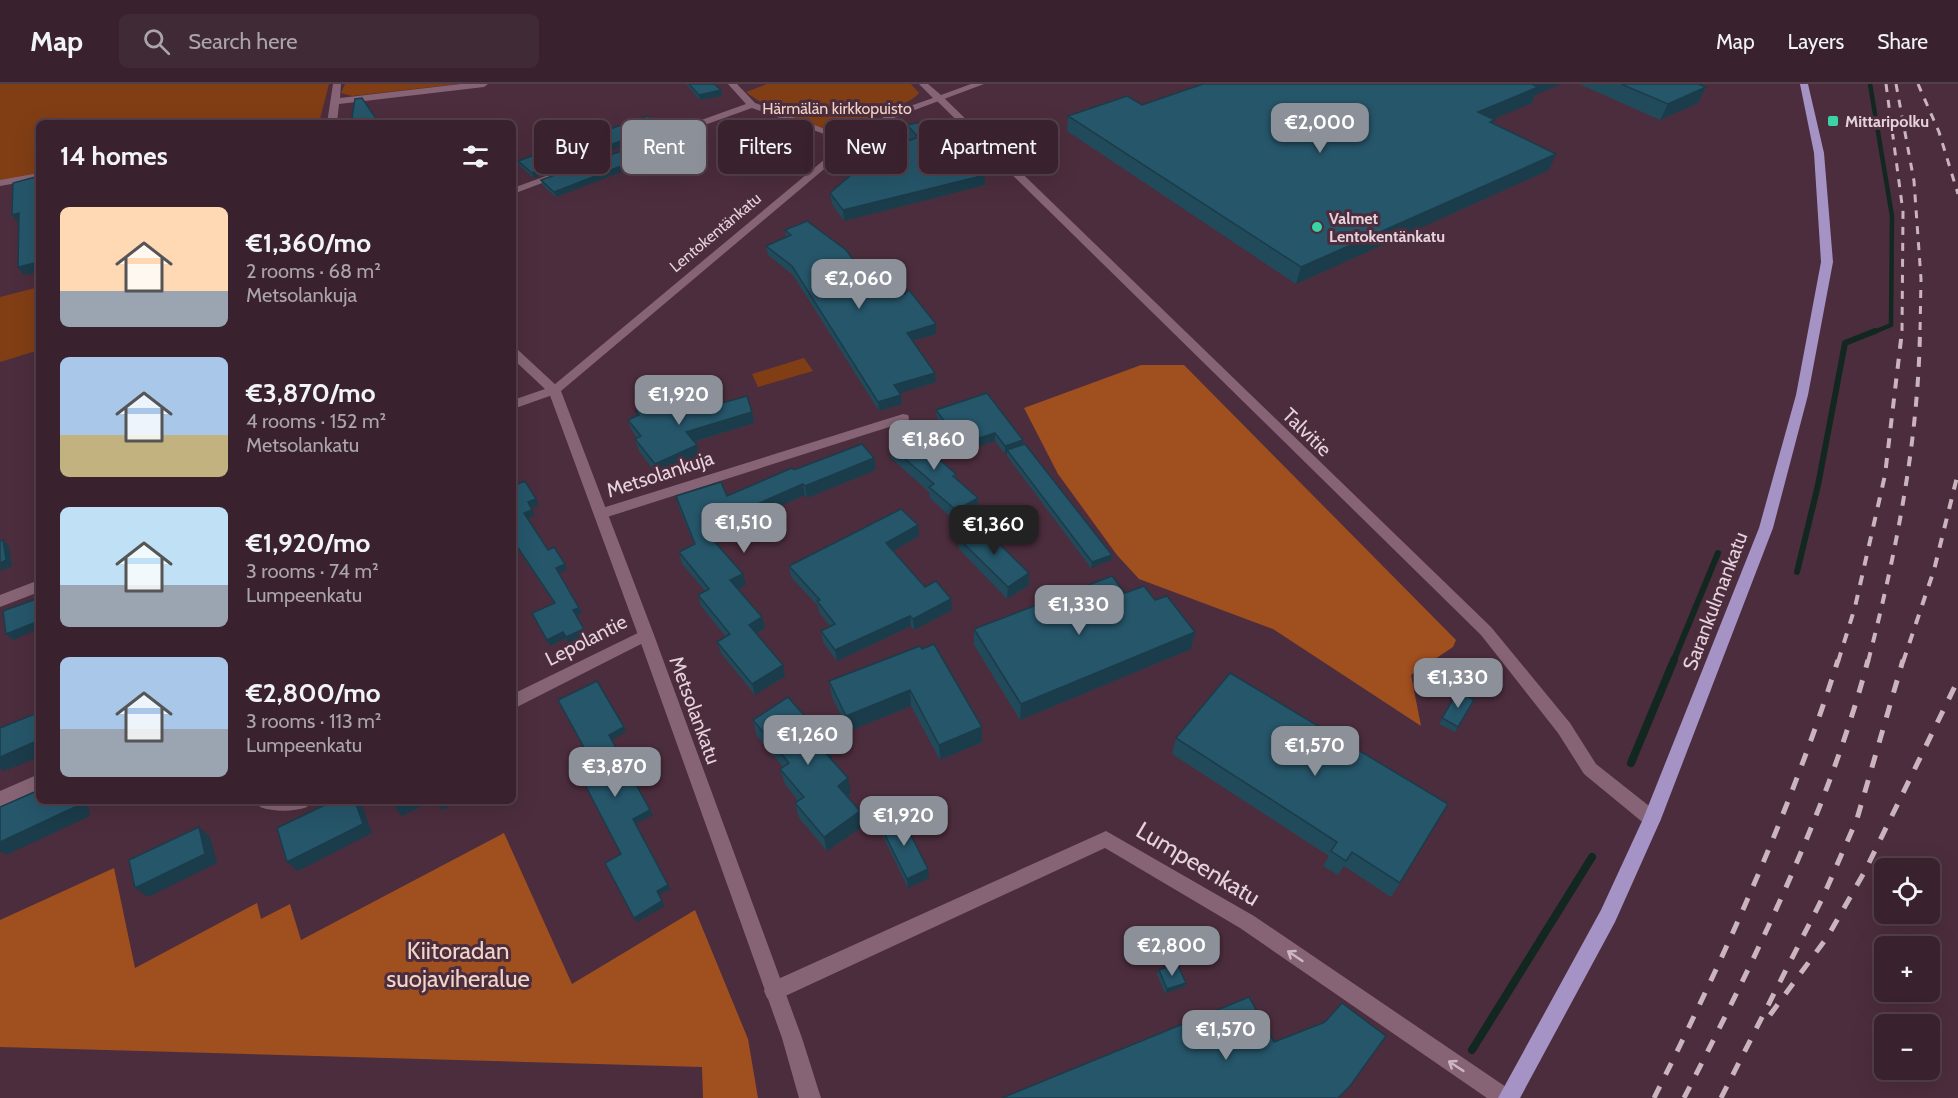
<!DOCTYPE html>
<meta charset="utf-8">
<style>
body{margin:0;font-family:Cabin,sans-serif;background:#402a36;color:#f1f3f6;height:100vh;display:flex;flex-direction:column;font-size:22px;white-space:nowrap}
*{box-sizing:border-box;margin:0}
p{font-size:20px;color:#aba4aa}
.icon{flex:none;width:33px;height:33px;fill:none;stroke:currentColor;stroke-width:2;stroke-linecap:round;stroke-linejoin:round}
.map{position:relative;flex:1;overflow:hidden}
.drawer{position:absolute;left:36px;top:36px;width:480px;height:684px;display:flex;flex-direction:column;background:#39222e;border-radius:9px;box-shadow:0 6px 24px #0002,0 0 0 2px #533f4a}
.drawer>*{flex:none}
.top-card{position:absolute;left:534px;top:36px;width:570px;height:54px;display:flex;gap:12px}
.controls{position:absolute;left:1874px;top:774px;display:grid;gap:12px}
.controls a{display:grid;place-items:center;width:66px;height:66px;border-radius:9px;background:#39222e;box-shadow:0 6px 24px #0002,0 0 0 2px #533f4a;font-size:30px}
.price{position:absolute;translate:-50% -51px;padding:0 14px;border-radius:12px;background:#8c9099;color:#fff;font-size:20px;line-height:39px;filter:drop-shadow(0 2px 3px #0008)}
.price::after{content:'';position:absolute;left:50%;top:36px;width:18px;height:14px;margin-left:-9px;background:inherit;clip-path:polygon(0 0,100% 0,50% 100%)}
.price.active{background:#222;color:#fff}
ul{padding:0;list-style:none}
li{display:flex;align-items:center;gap:18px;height:150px;padding:0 24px}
li span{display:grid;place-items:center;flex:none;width:168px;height:120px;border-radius:9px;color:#555}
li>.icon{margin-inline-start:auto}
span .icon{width:72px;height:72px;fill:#fffc;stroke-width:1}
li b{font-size:26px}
h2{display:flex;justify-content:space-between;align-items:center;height:72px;padding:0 24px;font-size:26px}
.tag{padding:0 21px;border-radius:9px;background:#39222e;box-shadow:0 6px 24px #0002,0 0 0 2px #533f4a;font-size:21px;line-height:54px}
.tag.active{background:#8c9099;color:#fff}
header{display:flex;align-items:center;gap:36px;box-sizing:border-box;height:84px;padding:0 30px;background:#39222e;border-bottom:2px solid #533f4a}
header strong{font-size:28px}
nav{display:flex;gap:33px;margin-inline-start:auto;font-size:21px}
.search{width:420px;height:54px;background:#402a36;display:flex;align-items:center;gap:15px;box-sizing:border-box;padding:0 21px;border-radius:9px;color:#aba4aa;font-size:22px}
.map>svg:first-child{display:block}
.green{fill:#813e15}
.forest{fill:#a04f1f}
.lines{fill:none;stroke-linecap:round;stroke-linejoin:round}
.stream-far2{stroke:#12271f;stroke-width:4.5}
.stream-far1{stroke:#12271f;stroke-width:6}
.stream{stroke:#12271f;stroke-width:8}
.minor{fill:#866475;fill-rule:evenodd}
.tertiary{fill:#866475;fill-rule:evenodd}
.primary{fill:#a493c4;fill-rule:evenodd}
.rail-far2{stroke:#cab4be;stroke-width:3;stroke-dasharray:8 8;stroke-linecap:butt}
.rail-far1{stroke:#cab4be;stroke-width:4;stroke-dasharray:10 10;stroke-linecap:butt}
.rail{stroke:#cab4be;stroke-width:5;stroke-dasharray:13 13;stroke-linecap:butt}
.wall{fill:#214a5b}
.shaded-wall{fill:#1b3c4a}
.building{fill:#26566a;stroke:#1b3c4a;stroke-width:1.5}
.oneway{stroke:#ceb6c2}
.poi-dot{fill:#39d4a5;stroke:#4c2d3d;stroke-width:2}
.labels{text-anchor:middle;stroke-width:6;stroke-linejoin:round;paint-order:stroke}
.far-park-label{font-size:16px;fill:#f1d5c7;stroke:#4c2d3d}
.far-poi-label{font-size:16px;font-weight:bold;fill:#e6d2db;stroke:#4c2d3d;text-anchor:start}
.far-street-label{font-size:16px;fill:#e6d2db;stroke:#4c2d3d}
.street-label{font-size:20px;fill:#e6d2db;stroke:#4c2d3d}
.near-street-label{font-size:24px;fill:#e6d2db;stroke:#4c2d3d}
.near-park-label{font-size:24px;fill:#f1d5c7;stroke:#4c2d3d}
</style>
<header>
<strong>Map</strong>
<div class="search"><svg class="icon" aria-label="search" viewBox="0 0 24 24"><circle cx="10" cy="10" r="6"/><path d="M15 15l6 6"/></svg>Search here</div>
<nav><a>Map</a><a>Layers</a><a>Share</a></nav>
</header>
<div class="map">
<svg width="1958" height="1014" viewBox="0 0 1958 1014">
<rect width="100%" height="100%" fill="#4c2d3d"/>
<!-- green -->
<g class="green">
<path d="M0,0h329l-10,39h-280v51l-39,7z"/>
<path d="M345,0h114l-107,12 -11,-3z"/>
<path d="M767,0h144l8,9c-7,9 -23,13 -33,17 -13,7 -27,19 -41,22 -23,4 -81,-26 -99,-40z"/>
<path d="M39,203v63l-39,12v-65z"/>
<path d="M804,274l9,13 -55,16 -6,-13z"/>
</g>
<!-- forest -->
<g class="forest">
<path d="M1141,281h43l272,275 -3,7 -42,28 10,51 -148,-97 -134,-50 -22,-24 -59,-81 -34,-66z"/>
<path d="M504,749l68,151 123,-74 53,129 10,59h-55l-1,-31 -702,-20v-127l114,-52 21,100 122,-65 4,16 29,-15 11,36z"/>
</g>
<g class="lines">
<!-- stream-far2 -->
<path class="stream-far2" d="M1870,0l22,132 -1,109 -19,8"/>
<!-- stream-far1 -->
<g class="stream-far1">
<path d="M1797,488l21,-87 27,-142 30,-12"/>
<path d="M1673,578l45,-109"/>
</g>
<!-- stream -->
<g class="stream">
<path d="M1631,679l43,-103"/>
<path d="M1472,966l120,-193"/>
</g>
<!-- minor -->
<g class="minor">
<path d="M333,0h8l-1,14 121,-14h27l-4,3 -145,17 -2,19h-10z"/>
<path d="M728,0h9l18,19 102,38 -8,2 -97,-35 -95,34h-6v-4l95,-34z"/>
<path d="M935,11h6l550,532 79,96 26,41 62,49 3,6 -3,6 -6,2 -6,-2 -62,-51 -26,-41 -77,-98 -546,-536z"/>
<path d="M557,88l9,2 -53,20v-6z"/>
<path d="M39,89v6l-39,7v-6z"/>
<path d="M513,264l4,1 41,38v6l-45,16v-9l32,-11 -32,-30z"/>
<path d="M903,330l5,1 1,3 -1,3 -307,98 -7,-5 2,-4z"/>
<path d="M39,496v12l-39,15v-12z"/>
<path d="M646,545l5,2 3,4 -3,4 -138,70v-15z"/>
<path d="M39,690v16l-39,17v-16z"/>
<path d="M257,717h53l-3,6c-14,5 -33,5 -47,0z"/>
<path d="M1106,747l148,85 258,175 4,7h-29l-247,-170 -135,-80 -324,150 -7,3 -7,-3 -3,-7 3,-7z"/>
</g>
<!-- tertiary -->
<path class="tertiary" d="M919,0h9l13,11 30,-11h13l-88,33 -41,26 -294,248 93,244 148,403 19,60h-22l-17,-60 -144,-403 -90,-245 301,-251 41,-26 43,-15z"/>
<!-- primary -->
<path class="primary" d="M1800,0h8l16,69 9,109 -25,133 -35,133 -112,291 -46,103 -95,176h-22l103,-188 42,-91 116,-291 37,-133 25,-133 -7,-109z"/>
<!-- rail-far2 -->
<g class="rail-far2">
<path d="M1886,0l17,128 -1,121"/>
<path d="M1896,0l18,97 7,98 -1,54"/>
<path d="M1918,0l21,48 19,62"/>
</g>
<!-- rail-far1 -->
<g class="rail-far1">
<path d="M1838,578l17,-55 30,-132 17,-144"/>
<path d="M1868,578c28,-109 50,-218 52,-331"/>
<path d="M1903,578l31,-92 24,-97"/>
</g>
<!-- rail -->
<g class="rail">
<path d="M1770,931l58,-79 37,-65 93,-191"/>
<path d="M1654,1014c71,-142 136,-286 184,-438"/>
<path d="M1684,1014c70,-137 145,-289 184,-438"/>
<path d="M1721,1014l102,-201 34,-78 46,-159"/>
</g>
</g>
<!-- wall -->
<g class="wall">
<path d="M686,0h28l8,12 -22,4z"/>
<path d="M1579,0h119l8,3 -8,16 -38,17z"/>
<path d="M1535,11l-3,8 -40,16 2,5 55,46 -253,114 -229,-153 1,-15 74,-11z"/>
<path d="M907,41l35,11 43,39v10l-141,36 -12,-17 -2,-11 32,-23v-4l12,-5 -1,-6 38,-15 -4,-4z"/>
<path d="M683,58l1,6 -128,49 -13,-11 -2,-6z"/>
<path d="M595,72l-61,22 -14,-12 -2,-5z"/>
<path d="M785,146l151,94v10l-24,7 23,32 1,9 -36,11 2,11 -23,7 -86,-136 -25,-20 -2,-9 20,-9z"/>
<path d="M987,309l35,52 90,110 -1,5 -20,8 -84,-112v-3l-2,1 -10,-13 -34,11 -24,-34 -1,-8z"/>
<path d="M661,324l26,5 65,-1 2,11 -60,19 3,3 3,11 -42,20 -19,-25 -4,-12 2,-1 -5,-7 -4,-11 9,-4 -1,-5z"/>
<path d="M890,362l49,13 17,15v5l22,19v11l-22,13 -26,-24 -1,-6 -38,-34z"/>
<path d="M794,386h82l-69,28 -2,-3 -66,29 3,10 -27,9 31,42 -8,4 24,28 3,11 -9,6 29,42 -30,19 -34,-42 -4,-11 9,-5 -25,-31 -3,-11 7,-4 -23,-27 -3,-12 15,-8 -15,-36 -3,-12h51z"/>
<path d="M513,402l26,19 -8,3 4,7 -7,3 20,32 19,20 -8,3 23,40 -6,3 11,18 -19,9 -2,-5 -16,8 -18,-33 22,-10 -37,-55 -3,-6 3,-1z"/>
<path d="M919,452l-26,15 32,36 27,23 -38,20 -3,-4 -74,35 -14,-19 -2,-11 9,-5 -11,-14 -1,-6 -27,-29 -2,-11z"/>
<path d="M958,454l71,47 -22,14 -48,-50z"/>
<path d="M1125,509l30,7 40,32 -4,17 -171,71 -46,-75v-16z"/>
<path d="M920,562l62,81v15l-42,18 -29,-54 -62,25 -17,-34 -3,-16z"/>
<path d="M1458,607l16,9 -19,32 -16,-8z"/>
<path d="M753,636l79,38 -1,1 20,34 -4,3 16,30 -36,25 -28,-33 -4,-15 3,-2 -13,-17 -5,-15 3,-2 -26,-31z"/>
<path d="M1176,654l224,145 -9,14 -47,-31 -6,9 -15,-9 6,-10 -157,-102z"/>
<path d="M881,743l48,51 -21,10 -25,-52z"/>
<path d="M1159,886l27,13 -2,4 -19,6 -8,-19z"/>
</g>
<!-- shaded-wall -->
<g class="shaded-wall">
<path d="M1531,0h31l-27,11 -3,8 -60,25 6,-16z"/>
<path d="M1706,3l-8,16 -38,17 8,-16z"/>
<path d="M721,6l1,6 -22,4 -1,-5z"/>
<path d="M662,42l1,6 -65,23 -2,-5z"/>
<path d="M683,58l1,6 -128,49 -2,-5z"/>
<path d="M593,67l2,5 -61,22 -2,-5z"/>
<path d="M1556,70l-7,16 -253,114 5,-17z"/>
<path d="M985,91v10l-141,36 -1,-11z"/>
<path d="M19,129l6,8 -7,2 -6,-8z"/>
<path d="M39,178v10l-15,3 -6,-8z"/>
<path d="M936,240v10l-29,8v-9z"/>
<path d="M935,289l1,9 -41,13 -1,-10z"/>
<path d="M901,311l1,9 -23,7 -1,-9z"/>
<path d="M752,328l2,11 -65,20 -3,-11z"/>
<path d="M995,349v8l-34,11v-8z"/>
<path d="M1023,356l-1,8 -15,2v3l-2,1v-8z"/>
<path d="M697,361l3,11 -42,20 -3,-12z"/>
<path d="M874,374l2,12 -69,28 -2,-12z"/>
<path d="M803,400l2,11 -66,29 3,10 -32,10 -3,-11 27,-19z"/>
<path d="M978,414v11l-22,13v-12z"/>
<path d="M536,415l3,6 -9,3 -2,-6z"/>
<path d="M532,426l3,5 -8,4 -3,-6z"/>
<path d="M918,441l1,11 -31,18 -2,-11z"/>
<path d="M3,456l6,6 3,20 -12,5z"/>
<path d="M1112,471l-1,5 -20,8 1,-6z"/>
<path d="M565,480l2,6 -9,4 -2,-6z"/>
<path d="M1029,489v12l-22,14 1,-12z"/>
<path d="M743,490l3,11 -12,7 -4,-12z"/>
<path d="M951,515l1,11 -38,20 -1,-11z"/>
<path d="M579,524l3,5 -6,3 -3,-6z"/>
<path d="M910,532l1,10 -74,35 -2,-11z"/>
<path d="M762,533l3,11 -13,8 -3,-11z"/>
<path d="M39,537v8l-26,11 -7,-6z"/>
<path d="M584,545l3,5 -19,9 -2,-6z"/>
<path d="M563,548l3,6 -16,8 -3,-6z"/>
<path d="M1195,548l-4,17 -171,71 1,-16z"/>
<path d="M783,581l2,11 -30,19 -3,-11z"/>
<path d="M910,606l1,16 -62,25 -3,-15z"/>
<path d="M624,643l2,5 -14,8 -3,-5z"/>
<path d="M982,643v15l-42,18 -1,-15z"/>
<path d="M39,656v17l-35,14 -4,-3v-11z"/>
<path d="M828,659l4,15 -8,5 -3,-15z"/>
<path d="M848,694l3,15 -10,8 -3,-15z"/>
<path d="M76,717h11l3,15 -84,39 -6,-4v-9z"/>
<path d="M355,717h6v1l11,31 -74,38 -11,-9z"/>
<path d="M403,717h29l-30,15 -8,-10z"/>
<path d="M435,717h25l-18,9z"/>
<path d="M650,726l3,5 -17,9 -3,-5z"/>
<path d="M860,727l3,15 -36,25 -3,-14z"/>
<path d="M199,743l11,10 7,26 -69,34 -13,-9z"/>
<path d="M928,785l1,9 -21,10 -1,-9z"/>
<path d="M668,801l3,4 -12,6 6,11 -28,16 -3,-4 23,-27z"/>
<path d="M1186,899l-2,4 -19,6 2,-4z"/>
</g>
<!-- building -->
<g class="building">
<path d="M689,0h25l7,6 -22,5z"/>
<path d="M1203,0h328l7,3 -60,25 17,8 -5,2 66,32 -255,113 -233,-151 59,-20 15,9z"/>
<path d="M1621,0h77l8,3 -38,17z"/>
<path d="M362,14l17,25h-23l-4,-6 3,-18z"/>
<path d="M648,32l14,10 -66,24 -1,-16z"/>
<path d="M927,37l15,15 6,-1 37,40 -142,35 -13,-17 22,-19 14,-6 -4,-2 17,-7 -6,-4 45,-18 -11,-12z"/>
<path d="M671,49l12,9 -129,50 -13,-12z"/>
<path d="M585,53l8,14 -61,22 -14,-12z"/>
<path d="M39,92v86l-21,5 1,-54 -7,2 1,-32z"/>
<path d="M807,137l39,29 24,33 15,-4 20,15 4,-4 27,34 -29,9 28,40 -41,12 7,10 -23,7 -86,-136 -26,-20 25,-11 -6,-5z"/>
<path d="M987,309l36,47 -18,6 -10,-13 -34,11 -25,-34z"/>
<path d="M747,312l5,16 -66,20 11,13 -42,19 -20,-25 6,-3 -13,-16 11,-5 -3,-4 21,-9 4,6 15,-7 11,12z"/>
<path d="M916,349l23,20 -5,2 22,19 -3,2 25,22 -22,12 -27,-23 5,-3 -44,-38z"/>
<path d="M862,360l12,14 -69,28 -2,-2 -69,30 5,9 -32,10 36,41 -13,6 32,37 -13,8 34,40 -31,19 -35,-42 13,-8 -32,-39 11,-6 -30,-37 16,-8 -19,-48 45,-14 6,14 65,-28 2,2z"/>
<path d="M1025,360l87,111 -20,7 -85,-112z"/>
<path d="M525,397l11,18 -8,3 4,8 -8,3 24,37 6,-3 11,17 -9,4 23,40 -6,2 11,19 -18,8 -3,-5 -16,8 -15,-27 23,-10 -41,-61 3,-1 -4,-7v-48z"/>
<path d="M901,425l17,16 -32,18 39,44 11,-6 15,18 -38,20 -3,-3 -75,34 -14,-19 14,-7 -18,-23 3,-1 -31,-34z"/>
<path d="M980,441l49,48 -21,14 -50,-49z"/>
<path d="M3,456l3,20 -6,3v-22z"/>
<path d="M1112,492l13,17 19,-7 11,14 12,-4 28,36 -174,72 -47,-75z"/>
<path d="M39,514v23l-33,13 -3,-23z"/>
<path d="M934,560l48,83 -43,18 -29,-55 -64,26 -17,-35 91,-35 2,3z"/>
<path d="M1230,589l218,131 -48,79 -48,-31 -6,9 -15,-10 6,-9 -161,-104z"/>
<path d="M597,597l27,46 -15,8 41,75 -17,9 35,66 -11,6 5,10 -28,17 -29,-55 16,-9 -39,-75 15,-8 -39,-71z"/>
<path d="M1458,607l16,9 -16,27 -16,-9z"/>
<path d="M788,613l40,46 -7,5 27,30 -10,8 22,25 -36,26 -29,-34 9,-6 -24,-28 9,-6 -36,-43z"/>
<path d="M37,629l2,11v16l-39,17v-29z"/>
<path d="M39,706v11h37l1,5 -77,36v-35z"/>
<path d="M333,717h22l8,23 -76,38 -10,-34z"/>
<path d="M392,717h11l-9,5z"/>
<path d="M900,730l28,55 -21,10 -26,-52z"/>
<path d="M199,743l6,27 -70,34 -6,-28z"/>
<path d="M1177,880l9,19 -19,6 -8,-19z"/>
<path d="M1249,913l25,45 51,-20 17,-19 44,33 -36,50 -12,12h-336z"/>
</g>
<!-- one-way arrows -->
<defs><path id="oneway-shaft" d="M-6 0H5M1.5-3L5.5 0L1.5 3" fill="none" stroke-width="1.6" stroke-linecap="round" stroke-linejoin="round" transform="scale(1.5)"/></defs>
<g class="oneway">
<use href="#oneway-shaft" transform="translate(1295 872) rotate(-146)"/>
<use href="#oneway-shaft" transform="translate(1456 982) rotate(-147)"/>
</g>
<!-- markers -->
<g class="poi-dot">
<rect x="1827" y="31" width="12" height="12" rx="3"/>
<circle cx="1317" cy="143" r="6"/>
</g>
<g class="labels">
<!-- far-park labels -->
<g class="far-park-label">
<text x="837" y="30">Härmälän kirkkopuisto</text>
</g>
<!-- far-poi labels -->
<g class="far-poi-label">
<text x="1845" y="43">Mittaripolku</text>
<text x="1329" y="140">Valmet<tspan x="1329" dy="18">Lentokentänkatu</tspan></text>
</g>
<!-- far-street labels -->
<g class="far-street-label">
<text transform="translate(715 148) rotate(-40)" y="6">Lentokentänkatu</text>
</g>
<!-- street labels -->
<g class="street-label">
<text transform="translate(1307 348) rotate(44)" y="7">Talvitie</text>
<text transform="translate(660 390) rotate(-18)" y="7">Metsolankuja</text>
<text transform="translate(1715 517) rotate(-69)" y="7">Sarankulmankatu</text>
<text transform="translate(586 556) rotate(-27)" y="7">Lepolantie</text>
<text transform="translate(695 626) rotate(70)" y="7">Metsolankatu</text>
</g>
<!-- near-street labels -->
<g class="near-street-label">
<text transform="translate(1198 780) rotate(31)" y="8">Lumpeenkatu</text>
</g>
<!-- near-park labels -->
<g class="near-park-label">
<text x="458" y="875">Kiitoradan<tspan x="458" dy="28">suojaviheralue</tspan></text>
</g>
</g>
</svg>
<div class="controls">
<a><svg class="icon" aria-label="locate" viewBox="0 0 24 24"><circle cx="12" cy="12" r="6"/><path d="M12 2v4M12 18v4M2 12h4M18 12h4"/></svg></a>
<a>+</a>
<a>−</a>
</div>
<b class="price" style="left:1320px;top:70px">€2,000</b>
<b class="price" style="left:859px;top:226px">€2,060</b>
<b class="price" style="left:679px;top:342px">€1,920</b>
<b class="price" style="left:934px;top:387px">€1,860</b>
<b class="price" style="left:744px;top:470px">€1,510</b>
<b class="price active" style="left:994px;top:472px">€1,360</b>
<b class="price" style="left:1079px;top:552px">€1,330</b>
<b class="price" style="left:1458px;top:625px">€1,330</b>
<b class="price" style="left:808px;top:682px">€1,260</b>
<b class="price" style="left:1315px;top:693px">€1,570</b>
<b class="price" style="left:615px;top:714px">€3,870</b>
<b class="price" style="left:904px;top:763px">€1,920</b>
<b class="price" style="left:1172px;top:893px">€2,800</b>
<b class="price" style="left:1226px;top:977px">€1,570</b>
<div class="top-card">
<a class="tag">Buy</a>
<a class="tag active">Rent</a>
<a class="tag">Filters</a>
<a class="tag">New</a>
<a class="tag">Apartment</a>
</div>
<section class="drawer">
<h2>14 homes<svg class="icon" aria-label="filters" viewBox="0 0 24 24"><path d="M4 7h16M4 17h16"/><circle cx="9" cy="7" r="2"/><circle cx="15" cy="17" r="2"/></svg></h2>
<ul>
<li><span style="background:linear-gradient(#ffd9b3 70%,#9aa5b1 0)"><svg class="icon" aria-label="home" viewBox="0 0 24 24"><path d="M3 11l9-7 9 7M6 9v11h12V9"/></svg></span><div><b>€1,360/mo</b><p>2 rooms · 68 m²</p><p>Metsolankuja</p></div></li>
<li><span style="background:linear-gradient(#a9c7e8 65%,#c2b280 0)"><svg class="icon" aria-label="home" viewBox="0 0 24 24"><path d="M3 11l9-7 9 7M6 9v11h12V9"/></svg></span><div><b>€3,870/mo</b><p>4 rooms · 152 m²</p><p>Metsolankatu</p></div></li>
<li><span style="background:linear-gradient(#bfe0f5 65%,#9aa5b1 0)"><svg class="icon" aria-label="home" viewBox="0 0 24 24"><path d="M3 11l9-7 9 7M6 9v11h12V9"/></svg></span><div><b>€1,920/mo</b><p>3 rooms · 74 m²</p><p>Lumpeenkatu</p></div></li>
<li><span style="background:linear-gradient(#a9c7e8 60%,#9aa5b1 0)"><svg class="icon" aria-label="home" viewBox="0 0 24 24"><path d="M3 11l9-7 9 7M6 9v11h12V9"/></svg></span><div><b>€2,800/mo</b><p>3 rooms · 113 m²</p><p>Lumpeenkatu</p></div></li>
</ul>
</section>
</div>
